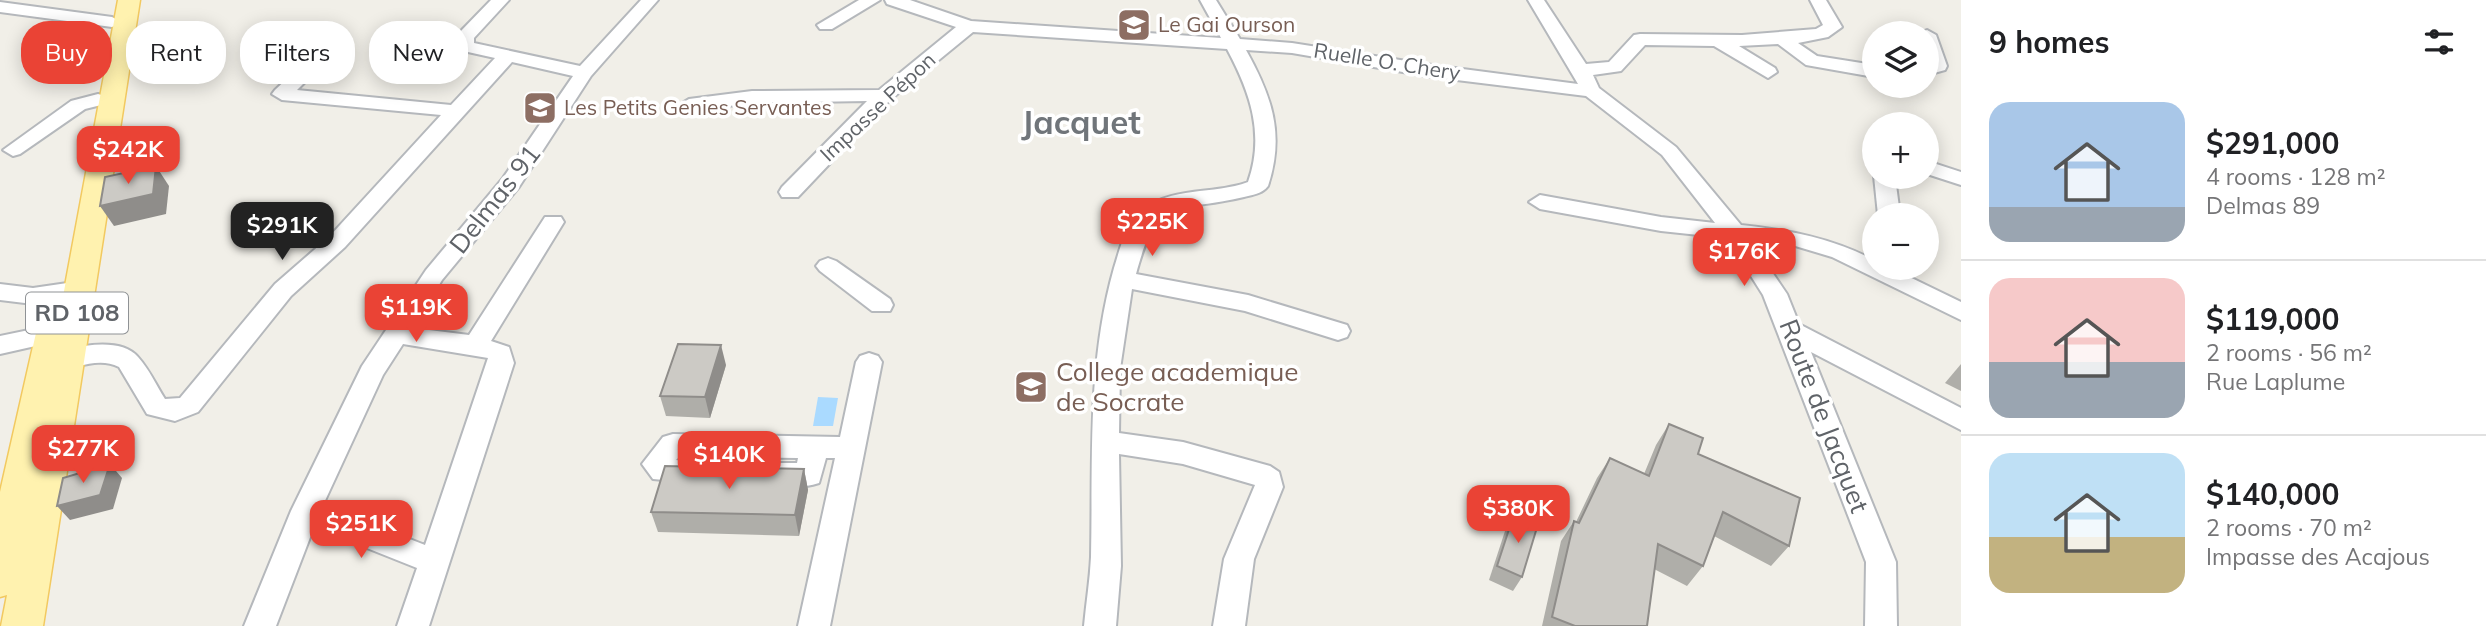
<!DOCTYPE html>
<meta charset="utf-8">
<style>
body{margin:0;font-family:Mulish,sans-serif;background:#f6f6f6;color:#202124;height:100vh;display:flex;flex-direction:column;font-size:26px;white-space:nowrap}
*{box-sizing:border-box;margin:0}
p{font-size:23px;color:#757577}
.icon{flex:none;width:38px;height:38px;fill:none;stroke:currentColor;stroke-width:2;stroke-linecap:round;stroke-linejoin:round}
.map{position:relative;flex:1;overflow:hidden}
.side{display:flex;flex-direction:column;background:#fff;width:525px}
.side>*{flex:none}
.hud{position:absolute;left:21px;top:21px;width:665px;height:63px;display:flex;gap:14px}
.tools{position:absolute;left:1862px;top:21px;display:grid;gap:14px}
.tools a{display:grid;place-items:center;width:77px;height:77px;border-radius:50%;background:#fff;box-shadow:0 4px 18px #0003;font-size:35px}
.price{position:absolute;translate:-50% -60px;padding:0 16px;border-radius:14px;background:#ea4335;color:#fff;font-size:23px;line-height:46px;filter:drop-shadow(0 2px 4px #0008)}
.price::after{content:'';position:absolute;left:50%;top:42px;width:21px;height:16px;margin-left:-10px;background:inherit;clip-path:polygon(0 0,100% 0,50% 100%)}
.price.selected{background:#222;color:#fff}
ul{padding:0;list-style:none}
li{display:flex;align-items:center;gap:21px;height:175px;padding:0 28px}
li+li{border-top:2px solid #e0e0e0}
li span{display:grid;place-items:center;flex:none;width:196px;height:140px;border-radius:21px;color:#555}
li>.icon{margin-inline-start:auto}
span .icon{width:84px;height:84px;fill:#fffc;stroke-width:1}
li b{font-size:30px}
h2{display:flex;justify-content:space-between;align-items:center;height:84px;padding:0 28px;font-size:30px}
.tag{padding:0 24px;border-radius:28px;background:#fff;box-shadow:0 4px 18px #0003;font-size:24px;line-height:63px}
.tag.selected{background:#ea4335;color:#fff}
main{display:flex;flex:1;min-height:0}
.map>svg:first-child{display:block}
.water{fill:#aadaff}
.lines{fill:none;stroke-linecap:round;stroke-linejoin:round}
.minor-casing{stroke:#b5b8bc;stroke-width:4}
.major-casing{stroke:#f2c960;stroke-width:3}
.minor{fill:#fff;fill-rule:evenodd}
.major{fill:#fff2af;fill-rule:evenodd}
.wall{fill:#afaea9}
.shaded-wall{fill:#8f8d8a}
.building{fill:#cccac5;stroke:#8f8d8a;stroke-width:2}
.labels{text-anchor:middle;stroke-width:7;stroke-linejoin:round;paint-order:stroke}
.far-education-label{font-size:21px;fill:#785e54;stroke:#fff;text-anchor:start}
.far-street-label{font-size:21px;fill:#5f6368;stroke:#fff}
.shield{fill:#fff;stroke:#8f9295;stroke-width:2}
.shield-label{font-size:24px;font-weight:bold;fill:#5f6368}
.street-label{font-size:26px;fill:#5f6368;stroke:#fff}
.education-label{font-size:26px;fill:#785e54;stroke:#fff;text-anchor:start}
.district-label{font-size:33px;font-weight:bold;fill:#70757a;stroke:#fff}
</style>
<main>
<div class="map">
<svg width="1961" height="626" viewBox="0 0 1961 626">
<rect width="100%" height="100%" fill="#f1efe8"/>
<!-- water -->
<path class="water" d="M818,397l20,1 -5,28h-20z"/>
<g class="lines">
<defs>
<g id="minor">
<path d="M491,0h18l-35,38v5l106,23 61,-66h17l-67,76 -72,111 -77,93 -29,48 56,7 76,-118h16l3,5 -73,119 18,6 5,16 -85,263h-32l20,-58 -103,-41 -38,99h-32l47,-115 71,-145 64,-96 77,-92 70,-102 -61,-14 -167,185 -54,49 -93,116 -23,9 -28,-7 -28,-47c-26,-13 -51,9 -76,1l-4,-6 4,-6c24,-8 76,-22 95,1 11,12 18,28 27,42l15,-1 95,-114 54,-47 112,-122 -159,-15 -10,-6 3,-4 34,-32 7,-2 9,6 -28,28 154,15 44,-47 -36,-8 -3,-4 3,-13zM403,344l85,14 -63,187 -102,-40 60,-130z"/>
<path d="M859,0h21l-48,29h-12l-3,-4z"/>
<path d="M885,0h25l61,21 250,17 -21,-38h16l24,39 52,4 140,22 146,19 -50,-84h16l42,64 23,-2 25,-27 6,-1 102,1 74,-6 7,-4 -13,-25h16l16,27 -14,10 -30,6 19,13 57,9v12l-68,-12 -28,-21 -39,2 36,22 2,4 -9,6 -54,-32 -69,-1 -24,26 -28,4 6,13 77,59 65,78c48,5 90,13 133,35v8h17l70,34v18l-129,-63 -40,-12 -41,-4 36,53 12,30 162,84v22l-150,-78 85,210 1,64h-32l1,-64 -103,-267 -36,-57 -66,-7 -121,-22 -11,-7 11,-7 121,22 54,6 -53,-68 -76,-59 -154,-19 -140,-24 -46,-3c26,47 39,84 22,136 -6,8 -16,9 -24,11 -70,17 -86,-5 -108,77l112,21 99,30 3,6 -3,6 -9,3 -93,-29 -113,-22 -12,80 -1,64 64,9 87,24 9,6 4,15 -29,72 -9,67h-32l11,-67 31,-74 -72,-21 -64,-10 2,112 -5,60h-32c2,-23 6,-46 7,-69 2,-98 -4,-194 23,-289 6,-19 11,-43 27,-57 29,-25 73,-16 107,-29 17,-48 2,-90 -21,-133l-254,-17 -83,68 -92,97h-16l-3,-5 3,-5 85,-86 -115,2 -63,8 -10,-6 10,-6 63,-8 127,-1 77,-63 -69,-23z"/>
<path d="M0,2l112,15 9,5 -9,5 -112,-15z"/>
<path d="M1927,30l9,5 11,31 -2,4 -18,5v-42h-8z"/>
<path d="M98,94l7,2 3,4 -3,4 -20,5 -65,45 -7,2 -10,-6 68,-49z"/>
<path d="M1927,161l34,11v13l-34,-11z"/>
<path d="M1874,176l21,1 5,38h-22z"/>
<path d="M828,258l8,3 54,38 3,6 -3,6h-18l-52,-40 -4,-5 4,-5z"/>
<path d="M81,281l8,2 4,6 -4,6 -56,9 -33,-4v-16l33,4z"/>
<path d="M53,325l9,3 4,6 -4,6 -62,14v-18z"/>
<path d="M869,353l9,3 4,6 -52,264h-32l37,-168h-9l-7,25c-17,6 -41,5 -58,-1l-4,-8 4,-8 10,-3h26l1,-5 -118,-2 -4,4 30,4 4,8 -4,8 -10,3 -43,-4 -11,-15 21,-27 10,-3 167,3 16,-75 4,-6z"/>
</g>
<path id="major" d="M118,0h22l-97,626h-42l6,-31 -7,2v-105l41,-181 5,-8 16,-1z"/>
</defs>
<!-- minor casing -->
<use href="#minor" class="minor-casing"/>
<!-- major casing -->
<use href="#major" class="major-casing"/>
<!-- minor -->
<use href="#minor" class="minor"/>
<!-- major -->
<use href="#major" class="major"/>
</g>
<!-- wall -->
<g class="wall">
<path d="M1961,364v27l-16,-8z"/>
<path d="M726,365l-16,53 -44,-2 -6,-20z"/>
<path d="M1669,424l120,122 -18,20 -57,-30 -11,30 -16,20 -33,-17 -7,57h-105l19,-85 13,-20 2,1 21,-44 13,-20 34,16 12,-29z"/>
<path d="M804,469l4,21 -9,46 -141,-4 -7,-20z"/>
<path d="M1514,514l8,63 -9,14 -24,-11 17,-52z"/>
</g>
<!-- shaded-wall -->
<g class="shaded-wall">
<path d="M156,166l13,20 -3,28 -52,12 -14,-20z"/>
<path d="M721,345l5,20 -16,53 -5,-21z"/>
<path d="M110,464l12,14 -9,31 -43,11 -13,-14z"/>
<path d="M804,469l4,21 -9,46 -4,-21z"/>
</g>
<!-- building -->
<g class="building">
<path d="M156,166l-3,28 -53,12 5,-29z"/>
<path d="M678,344l43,1 -16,52 -45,-1z"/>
<path d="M1669,424l34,14 -5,16 102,44 -11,48 -66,-34 -20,54 -45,-22 -11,82h-72l-23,-9 22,-96 5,2 31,-65 39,18z"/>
<path d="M110,464l-10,31 -43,11 6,-28z"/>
<path d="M665,466l139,3 -9,46 -144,-3z"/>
<path d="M1514,514l24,10 -16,53 -25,-11z"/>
</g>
<!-- icons -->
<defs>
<symbol id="school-square" viewBox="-11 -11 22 22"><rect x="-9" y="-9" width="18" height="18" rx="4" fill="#8d6e63" stroke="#fff"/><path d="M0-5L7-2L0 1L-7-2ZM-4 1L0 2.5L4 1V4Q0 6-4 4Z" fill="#fff"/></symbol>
</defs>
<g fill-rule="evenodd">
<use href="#school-square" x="1115" y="6" width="38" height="38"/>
<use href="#school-square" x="521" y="89" width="38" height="38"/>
<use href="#school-square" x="1012" y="368" width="38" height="38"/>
</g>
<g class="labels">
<!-- far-education labels -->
<g class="far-education-label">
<text x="1158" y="32">Le Gai Ourson</text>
<text x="564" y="115">Les Petits Genies Servantes</text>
</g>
<!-- far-street labels -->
<g class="far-street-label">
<text transform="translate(1387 62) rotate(9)" y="7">Ruelle O. Chery</text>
<text transform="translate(878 107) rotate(-43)" y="7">Impasse Pépon</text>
</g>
<!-- shield labels -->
<rect class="shield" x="26" y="292.5" width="102" height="41" rx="5"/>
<g class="shield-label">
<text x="77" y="321">RD 108</text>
</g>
<!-- street labels -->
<g class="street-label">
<text transform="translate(495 199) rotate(-52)" y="9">Delmas 91</text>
<text transform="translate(1824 416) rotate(69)" y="9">Route de Jacquet</text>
</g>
<!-- education labels -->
<g class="education-label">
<text x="1056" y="381">College academique<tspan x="1056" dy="30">de Socrate</tspan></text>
</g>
<!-- district labels -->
<g class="district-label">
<text x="1081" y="134">Jacquet</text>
</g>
</g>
</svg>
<div class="tools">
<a><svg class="icon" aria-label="layers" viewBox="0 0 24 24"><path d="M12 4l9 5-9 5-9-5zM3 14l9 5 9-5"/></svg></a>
<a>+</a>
<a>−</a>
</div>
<b class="price" style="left:128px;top:186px">$242K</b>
<b class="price" style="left:1152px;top:258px">$225K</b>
<b class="price selected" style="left:282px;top:262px">$291K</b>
<b class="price" style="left:1744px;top:288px">$176K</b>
<b class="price" style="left:416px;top:344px">$119K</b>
<b class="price" style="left:83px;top:485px">$277K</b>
<b class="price" style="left:729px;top:491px">$140K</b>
<b class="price" style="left:1518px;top:545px">$380K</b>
<b class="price" style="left:361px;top:560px">$251K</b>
<div class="hud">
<a class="tag selected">Buy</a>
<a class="tag">Rent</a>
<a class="tag">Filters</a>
<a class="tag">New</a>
</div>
</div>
<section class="side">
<h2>9 homes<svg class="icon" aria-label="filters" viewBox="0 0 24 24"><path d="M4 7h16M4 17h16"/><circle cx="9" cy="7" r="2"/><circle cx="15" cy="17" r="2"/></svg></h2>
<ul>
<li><span style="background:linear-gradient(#a9c7e8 75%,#9aa5b1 0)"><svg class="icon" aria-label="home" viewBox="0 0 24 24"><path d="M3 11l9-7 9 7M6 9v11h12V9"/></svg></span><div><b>$291,000</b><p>4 rooms · 128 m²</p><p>Delmas 89</p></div></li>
<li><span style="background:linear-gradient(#f6c9c9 60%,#9aa5b1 0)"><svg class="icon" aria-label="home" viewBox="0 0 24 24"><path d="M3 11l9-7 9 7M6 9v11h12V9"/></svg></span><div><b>$119,000</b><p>2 rooms · 56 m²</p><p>Rue Laplume</p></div></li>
<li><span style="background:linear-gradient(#bfe0f5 60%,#c2b280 0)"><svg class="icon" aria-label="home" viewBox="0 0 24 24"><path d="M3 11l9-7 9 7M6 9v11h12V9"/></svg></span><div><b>$140,000</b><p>2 rooms · 70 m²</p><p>Impasse des Acajous</p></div></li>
</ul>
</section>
</main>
